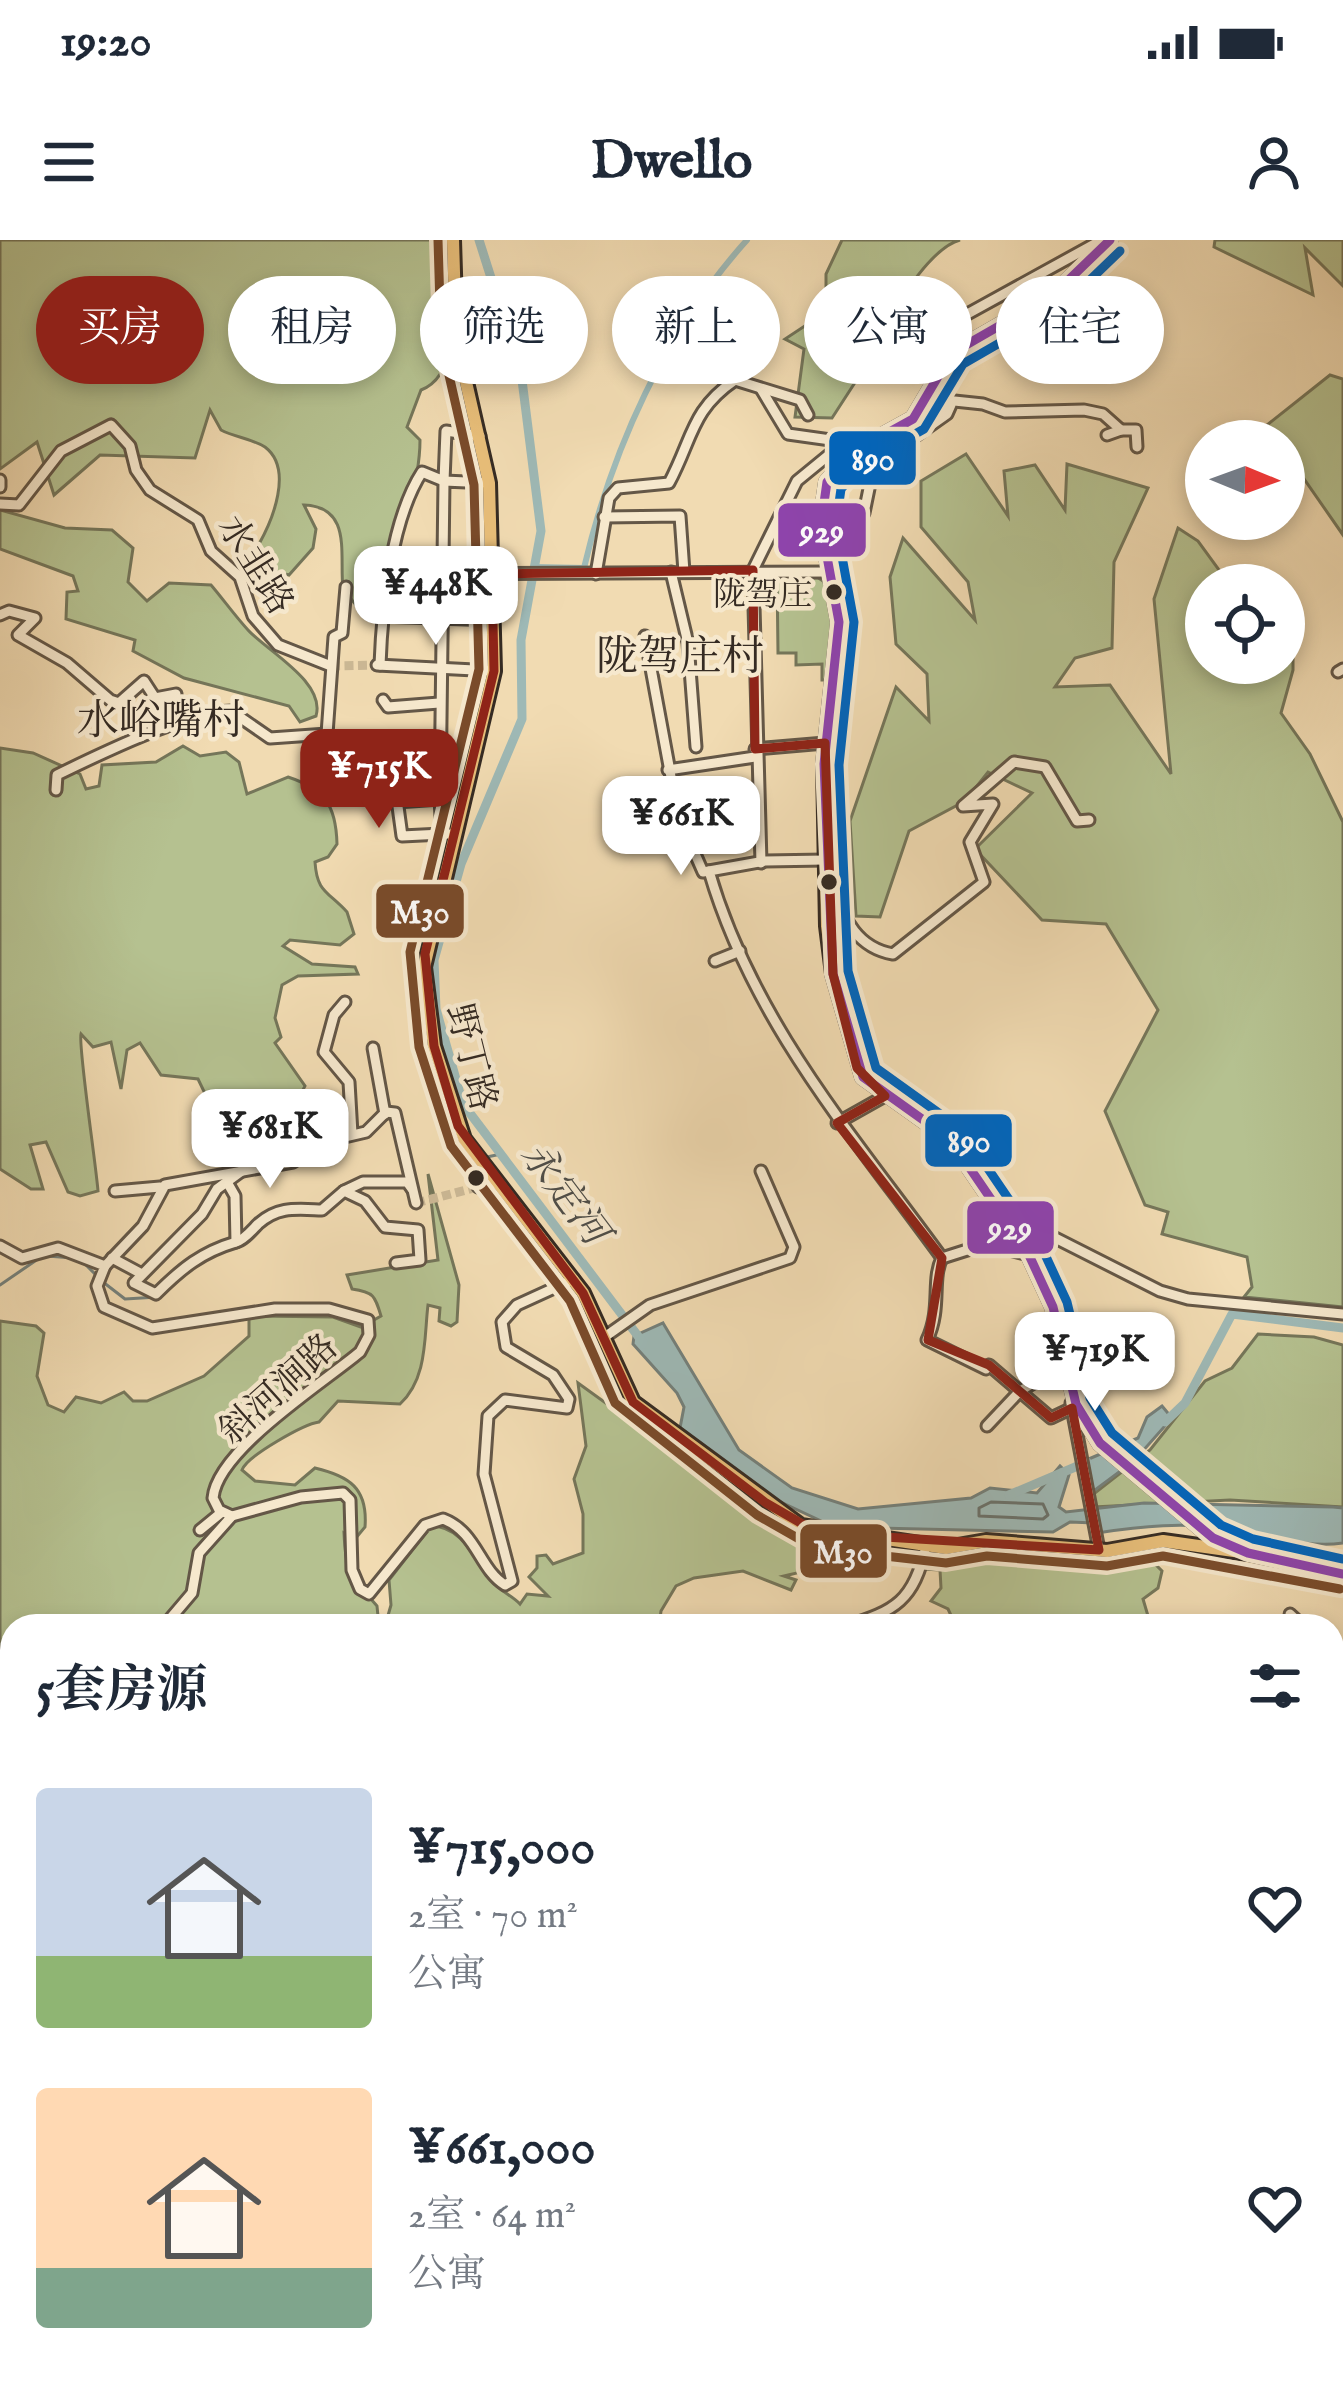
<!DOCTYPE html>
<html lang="zh">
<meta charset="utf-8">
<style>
body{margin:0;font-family:"IM FELL English","Noto Serif SC",serif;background:#f2f2f3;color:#1f2937;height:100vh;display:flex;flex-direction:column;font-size:45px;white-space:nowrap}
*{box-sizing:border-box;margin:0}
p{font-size:39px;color:#747a83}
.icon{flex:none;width:66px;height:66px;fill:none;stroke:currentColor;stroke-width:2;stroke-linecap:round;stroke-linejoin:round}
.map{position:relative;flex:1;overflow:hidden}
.panel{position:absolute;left:0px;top:1374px;width:1344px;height:768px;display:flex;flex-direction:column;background:#fff;border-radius:36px 36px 0 0;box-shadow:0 6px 18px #0003}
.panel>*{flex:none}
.hud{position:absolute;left:36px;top:36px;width:1272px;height:108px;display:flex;gap:24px}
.needle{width:78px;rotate:91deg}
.buttons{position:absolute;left:1185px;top:180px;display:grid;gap:24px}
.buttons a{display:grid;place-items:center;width:120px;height:120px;border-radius:50%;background:#fff;box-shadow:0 6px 18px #0003;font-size:60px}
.price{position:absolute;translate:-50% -102px;padding:0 27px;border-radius:24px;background:#fff;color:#222;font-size:39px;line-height:78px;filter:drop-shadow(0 3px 6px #0008)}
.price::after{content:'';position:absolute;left:50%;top:72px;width:36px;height:27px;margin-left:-18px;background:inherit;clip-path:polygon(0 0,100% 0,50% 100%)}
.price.selected{background:#8f2418;color:#fff}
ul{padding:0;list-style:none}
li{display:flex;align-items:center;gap:36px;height:300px;padding:0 36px}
li span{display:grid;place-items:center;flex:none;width:336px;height:240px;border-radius:12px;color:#555}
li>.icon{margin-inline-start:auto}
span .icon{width:144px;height:144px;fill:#fffc;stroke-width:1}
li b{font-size:51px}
h2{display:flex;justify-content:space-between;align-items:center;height:144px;padding:0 36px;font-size:51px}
.tag{padding:0 42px;border-radius:54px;background:#fff;box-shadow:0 6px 18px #0003;font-size:42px;line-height:108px}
.tag.selected{background:#8f2418;color:#fff}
.status{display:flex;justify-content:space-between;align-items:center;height:84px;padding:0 60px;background:#fff;direction:ltr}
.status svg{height:33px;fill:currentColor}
header{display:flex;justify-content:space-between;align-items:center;height:156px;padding:0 36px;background:#fff;font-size:54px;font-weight:700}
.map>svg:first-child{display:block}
.green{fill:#b5c190;stroke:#75765a;stroke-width:3}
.water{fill:#9eb9b6;stroke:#74807b;stroke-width:3}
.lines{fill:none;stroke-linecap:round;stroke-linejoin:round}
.shore{stroke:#6a726c;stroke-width:3}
.stream{stroke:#74807b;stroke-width:3}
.canal{stroke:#9eb9b6;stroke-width:6}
.river{stroke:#9eb9b6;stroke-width:9}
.minor-tunnel{stroke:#cbb895;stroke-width:9;stroke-dasharray:9 4.5;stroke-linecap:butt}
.minor-casing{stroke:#645747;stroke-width:15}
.major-casing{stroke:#352b23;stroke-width:18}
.minor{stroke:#f6e8cd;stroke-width:9}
.major{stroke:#e8be79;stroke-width:12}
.bus-1-casing{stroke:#f6e8cd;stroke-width:18}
.bus-2-casing{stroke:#f6e8cd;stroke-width:18}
.bus-3-casing{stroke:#f6e8cd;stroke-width:18}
.bus-1{stroke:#8e44ad;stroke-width:9}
.bus-2{stroke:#7a4b2a;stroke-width:9}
.bus-3{stroke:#0065bd;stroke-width:9}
.marked{fill:none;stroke:#8f2418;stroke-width:9;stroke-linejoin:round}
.bus-dot{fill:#352b23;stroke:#f6e8cd;stroke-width:4.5}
.labels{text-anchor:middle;stroke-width:9;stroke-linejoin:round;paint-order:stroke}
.bus-label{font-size:33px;fill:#352b23;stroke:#f6e8cd;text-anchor:end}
.street-label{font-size:36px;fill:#352b23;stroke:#f6e8cd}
.water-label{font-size:39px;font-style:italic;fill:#4f4e48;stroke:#f6e8cd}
.quarter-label{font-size:42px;fill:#352b23;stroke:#f6e8cd}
.line-badge{stroke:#f6e8cd;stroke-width:4.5}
.badge-label{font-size:33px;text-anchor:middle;font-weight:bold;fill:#fff}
</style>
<div class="status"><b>19:20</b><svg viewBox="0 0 49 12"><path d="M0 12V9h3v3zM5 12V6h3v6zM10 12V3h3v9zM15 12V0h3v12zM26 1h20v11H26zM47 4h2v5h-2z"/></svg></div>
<header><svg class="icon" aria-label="menu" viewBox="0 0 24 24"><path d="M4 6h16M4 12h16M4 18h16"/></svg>Dwello<svg class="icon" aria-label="person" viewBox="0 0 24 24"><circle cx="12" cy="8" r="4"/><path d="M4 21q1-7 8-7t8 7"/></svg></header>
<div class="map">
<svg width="1343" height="2142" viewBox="0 0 1343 2142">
<rect width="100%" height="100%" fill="#f1dbb2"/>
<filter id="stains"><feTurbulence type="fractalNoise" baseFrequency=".00167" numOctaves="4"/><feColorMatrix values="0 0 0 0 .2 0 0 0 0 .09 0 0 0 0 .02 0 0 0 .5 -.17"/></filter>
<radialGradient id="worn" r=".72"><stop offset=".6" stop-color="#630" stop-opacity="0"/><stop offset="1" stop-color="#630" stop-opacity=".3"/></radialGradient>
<!-- green -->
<g class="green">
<path d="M0,0h449c-3,41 20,131 -28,150l-14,37 13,13c0,48 -29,133 -60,170l-17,-21c-4,-34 10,-82 -39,-84l12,24 -3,19 -24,27 -26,-6 -4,-25c13,-23 35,-75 6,-97 -12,-8 -31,-10 -44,-17l-11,-20 -15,48 -95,-3 -46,40 -17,-53 -37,27z"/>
<path d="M842,0h118c-26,7 -62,58 -70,84l7,12 -5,32 -36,13 -24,37 -37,-1 9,-68 -19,-10 41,-27v-38z"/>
<path d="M1215,0h128v46l-38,-38 8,47 -99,-48z"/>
<path d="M1330,135l13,4v156l-59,-85v-9l-17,-16z"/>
<path d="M966,214l42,62 -4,-45 31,-6 30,45 2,-46 81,24 -34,74 -2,86 -37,10 -20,29 55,-2 61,89 -17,-175 24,-71 20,13 32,44h-24v78h78v-24l9,5v26l-12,43 29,41 33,68v485l-99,-10 8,-10 -5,-30 -85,-23 6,-22 -23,-7 -40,-94 53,-101 -52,-86 -64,-4 -67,-71 57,-56 -44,-21 -23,29 -56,30 -29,86 -24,-1 -6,-95 46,-134 33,34 -2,-47 -31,-30 -6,-67 13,-39 72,82 -7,-38 -47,-55v-46z"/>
<path d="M0,270l65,18 47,2 21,18 -5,34 19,19 22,-18 42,2c12,14 24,31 37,45 19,21 78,52 68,86l-16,6 -11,-16 -105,-28 -51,-27 2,-11 -69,-21 1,-27 11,-1 -5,-15 -73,-27z"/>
<path d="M777,333l37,2 12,8 7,36 -5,61h-6v-16l-26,1v-12h-18z"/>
<path d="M183,506l17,10 26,-4 13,10 8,32 41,-17c36,12 48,27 49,67l-9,13 -13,5c2,31 13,29 32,50l7,22 -14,11 -50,-5 -7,6 29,18 43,3 3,7 -60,2 -16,9 -7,33 6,19 -6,6 30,43c-8,19 -38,43 -58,45l-16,-18 -22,-11 -11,-23 -37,-4 -21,-32 -13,7 -6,39 -10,-47 -18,5 -12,-13c-3,11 15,131 17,157l-18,5 -12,-4 -22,-50 -16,3 13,44h-12l-31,-20v-421l33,5 47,21 6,15 13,-3 3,-21 54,-3z"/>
<path d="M428,934l31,111 -2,37 -6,4 -12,-5 1,-13 -12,-3c-4,31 0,73 -28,99l-62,-3 -19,21c-15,2 -72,34 -77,48l13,11 40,4 20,-17c34,8 53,20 50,59l-10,12 -11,-6c2,44 7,43 33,73l2,20h-367v495l-12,13v-813l36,5 8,7 -7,43 11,29 16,7 12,-15 25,6 23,-11 9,9h14l57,-25 45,-40v-17l7,-3 77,1 28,10 20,-11c-6,-20 -7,-24 -29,-27l-5,-14 91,-15z"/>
<path d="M1258,1094l56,3 29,8v162l-113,-7 -137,7 -2,-11 59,-46 55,-69 27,-13z"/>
<path d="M578,1143l212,153 18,8 7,-24 19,7c2,36 -21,43 -50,49l12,4 -5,10 -48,-19 -49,7 -18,8 -15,25 -2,15h-274l6,-21 -2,-25 42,-54c31,0 43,32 59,53 8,11 23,17 30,25l7,-10 21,2 -19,-19 8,-9v-12l9,-1 7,9 30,-11v-39l-9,-35 12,-33z"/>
<path d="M988,1310l95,13 66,-5 13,13 -4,17 -15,11 8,27h-195l-8,-17 -17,-8 10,-13 -1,-18 -15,-1 4,-15z"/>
<path d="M12,1898v177l-12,12v-178z"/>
<path d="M346,2130h593l14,12h-616z"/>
</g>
<!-- water -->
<g class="water">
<path d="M663,1083l76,127 53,38 66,21 113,-11 19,-10 47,5 23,-27 9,9 -10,32 7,5 78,-9 189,4 10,1v35c-39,6 -75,-9 -113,-14 -46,-7 -88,-3 -133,4l-3,-10 -24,-1 -17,10 -219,-5 -66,-31 -88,-68 4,-21 -7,-14 -44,-49 1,-8z"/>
<path d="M1162,1166l10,12 -38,43 -43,32 -7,-32 54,-23 9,-21z"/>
</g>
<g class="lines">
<!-- shore -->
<path class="shore" d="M991,1262l52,2 5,11 -5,4 -64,-3v-8z"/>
<!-- stream -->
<g class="stream">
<path d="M487,917l14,-3"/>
<path d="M295,974h26"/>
<path d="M47,1016l26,2"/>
<path d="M82,1021l14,14"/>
<path d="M103,1042l22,17 33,-2"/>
<path d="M0,1045l38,-26"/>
</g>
<!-- canal -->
<path class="canal" d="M535,327l49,1c28,-119 81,-237 163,-328"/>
<!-- river -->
<g class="river">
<path d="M479,0l42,132 20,159 -20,109 1,79 -61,145 -27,96 2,49 27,95 181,240"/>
<path d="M1165,1182l20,-19 47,-89 111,14"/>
<path d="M1009,1255l78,-33"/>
</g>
<!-- minor-tunnel -->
<g class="minor-tunnel">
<path d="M331,426l46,-1"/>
<path d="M416,963l62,-16"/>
</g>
<defs>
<g id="minor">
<path d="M951,83l149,-82 7,3"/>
<path d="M761,149l27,45 78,11"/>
<path d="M926,158l57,6 22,8 79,-2 19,4 18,16 -14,5"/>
<path d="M1121,190h15l1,17"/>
<path d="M899,208l48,-34 4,-9"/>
<path d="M0,240v7"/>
<path d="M829,240l12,40 14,2 9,-9 8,-39"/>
<path d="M0,264l19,1 42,-54 50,-26 19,21 6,24 14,20 48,30 13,31 29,26 13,39 25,29 53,21"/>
<path d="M604,277l76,-1 4,56"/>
<path d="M671,332l17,71 8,104"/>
<path d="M388,334l443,-2"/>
<path d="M596,334l13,-76 9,-10 51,-5c24,-45 22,-73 66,-103l65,20 8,15"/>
<path d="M0,375l9,-4 26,7 -17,17 49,28 43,37 9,3 25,-22 11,17 21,-4 -2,30"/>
<path d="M381,376l112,4"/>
<path d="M645,396l36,195"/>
<path d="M377,425l117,6"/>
<path d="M380,425c2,-56 11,-145 42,-193l22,9 2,-50 34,5"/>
<path d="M1338,432l5,-3"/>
<path d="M383,460l5,7 51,-4"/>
<path d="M439,504l-49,4 12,88 40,-2"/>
<path d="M755,509l70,-6"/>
<path d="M668,530l87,-13"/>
<path d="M394,540l46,-1"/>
<path d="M56,550l1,-15c43,-21 129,-63 174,-64l39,27 57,-4 7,-97 8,-4 4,-46"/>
<path d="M397,562l43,-3"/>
<path d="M456,594h-14l-2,-35 4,-318 45,2"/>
<path d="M649,603l36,-12 18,41 6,-1"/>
<path d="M825,620l-60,1 -56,10c44,151 143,263 233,387 -11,22 0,50 -15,82l59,29 3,-4 62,53 21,-10"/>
<path d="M761,623l-8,-293 44,-89 50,-41"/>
<path d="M826,649h8c10,31 24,59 59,65l91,-72 -14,-40 23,-38 -30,2 51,-44 31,5 32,54 12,-1"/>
<path d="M715,721l25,-10"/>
<path d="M345,762l-11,13 -10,37 25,30 3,52"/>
<path d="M373,808l12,66"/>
<path d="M837,883l48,-27"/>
<path d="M243,930l-26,19 -15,25 -68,69 22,11c26,-26 46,-42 80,-52 8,-2 16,-12 22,-18 20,-18 38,-15 64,-14l22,-19 21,10 20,26 33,3 2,30 -24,3"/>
<path d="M227,942l8,14 1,46"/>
<path d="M478,947l18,-4"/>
<path d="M115,951l45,-4"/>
<path d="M344,951l19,-9h44l5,7"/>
<path d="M998,969l162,82 28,8 155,15"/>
<path d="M0,1006l22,12 36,-10 47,18 -8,20 7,21 48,21 123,-19h54l39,11 1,15 -9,17c-37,31 -143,98 -147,146l6,12 13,6 69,-19 42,-4 7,7 2,70 8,19 9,5 56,-69 18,-6c34,13 36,50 62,66l7,-4 -28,-107 4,-58 17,-16 62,8 2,-9 -16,-24 -47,-28 -4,-25 15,-17 57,-26"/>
<path d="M112,1018l28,15"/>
<path d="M942,1018l44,-14 43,11"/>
<path d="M105,1026l38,-40 22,-41 128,-23 30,-20 43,-10 20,-20 9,1 21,90"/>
<path d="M606,1096l44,-31 140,-47 4,-11 -33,-76"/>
<path d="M1071,1163l28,147"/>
<path d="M987,1186l33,-35 45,-27"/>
<path d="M200,1290l22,-18"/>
<path d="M1290,1374l13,12"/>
<path d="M164,1386l28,-33 7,-40 33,-37"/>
<path d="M846,1386c49,-15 68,-25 80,-80"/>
<path d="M1332,1415l11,11"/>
<path d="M0,1475l12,2"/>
<path d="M0,1483l12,6"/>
<path d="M0,1907l12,-22"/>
<path d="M0,1997l12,17"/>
<path d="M542,2130l14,12"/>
<path d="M821,2130l34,10 22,-10"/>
<path d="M923,2130l10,12"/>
<path d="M118,2136l13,-6"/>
<path d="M1129,2142l19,-12"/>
</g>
<g id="major">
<path d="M453,0l3,98 33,145 5,188 -70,296 10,79 30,93 119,154 50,109 168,124 145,22 40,-7 121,10 56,-10 85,12"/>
<path d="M1110,0l-57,55 -101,58 -39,66 -58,32 -28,31 -6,42 18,98 -15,142 3,162 6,48 30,103 87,62 79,116 24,52 23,97 24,39 113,95 35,15 95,21"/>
<path d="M1332,1858l11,-8"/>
<path d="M1170,2130l7,12"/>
</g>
</defs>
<!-- minor casing -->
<use href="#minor" class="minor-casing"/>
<!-- major casing -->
<use href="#major" class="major-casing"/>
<!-- minor -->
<use href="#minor" class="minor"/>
<!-- major -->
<use href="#major" class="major"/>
<defs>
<path id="bus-1" d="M1110,0l-57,55 -101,58 -39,66 -58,32 -28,31 -6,42 18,98 -15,142 9,210 30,103 87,62 79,116 24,52 23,97 24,39 113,95 35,15 95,21"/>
<path id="bus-2" d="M438,0l3,100 33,145 5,184 -69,283 9,95 32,99 119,155 45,102 142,112 58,33 131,15 41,-7 120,10 56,-10 177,33"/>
<path id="bus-3" d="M1120,11l-58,56 -99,57 -39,65 -60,34 -23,26 -5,35 18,98 -15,143 9,206 28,97 85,61 81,119 25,54 23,96 22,35 109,92 32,14 90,20"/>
</defs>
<!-- bus-1 casing -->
<use href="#bus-1" class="bus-1-casing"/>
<!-- bus-2 casing -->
<use href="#bus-2" class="bus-2-casing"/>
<!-- bus-3 casing -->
<use href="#bus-3" class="bus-3-casing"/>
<!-- bus-1 -->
<use href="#bus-1" class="bus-1"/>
<!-- bus-2 -->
<use href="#bus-2" class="bus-2"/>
<!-- bus-3 -->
<use href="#bus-3" class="bus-3"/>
</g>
<!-- marked area -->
<path class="marked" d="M753,330l2,179 70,-6 8,231 24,94 28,28 -48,27 105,135 -14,82 61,25 62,53 21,-10 27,142 -281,-17 -52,-30 -133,-101 -50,-109 -125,-167 -24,-80 -9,-92 69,-283 -2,-97z"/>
<!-- markers -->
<g class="bus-dot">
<circle cx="834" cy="352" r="10"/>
<circle cx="829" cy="642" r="10"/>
<circle cx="476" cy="938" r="10"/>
</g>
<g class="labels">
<!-- bus labels -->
<g class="bus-label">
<text x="812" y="365">陇驾庄</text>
</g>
<!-- street labels -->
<g class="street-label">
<text transform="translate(257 324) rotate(58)" y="13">水韭路</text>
<text transform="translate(473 817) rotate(76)" y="13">野丁路</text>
<text transform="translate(277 1148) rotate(-42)" y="13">斜河涧路</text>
</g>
<!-- water labels -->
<g class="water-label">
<text transform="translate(566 952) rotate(53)" y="14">永定河</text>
</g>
<!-- quarter labels -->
<g class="quarter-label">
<text x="680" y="430">陇驾庄村</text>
<text x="161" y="494">水峪嘴村</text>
</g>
</g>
<g class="line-badge">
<rect x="827" y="189" width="91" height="58" rx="12" fill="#0065bd"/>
<rect x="776" y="261" width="92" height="58" rx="12" fill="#8e44ad"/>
<rect x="374" y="642" width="92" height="58" rx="12" fill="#7a4b2a"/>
<rect x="923" y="872" width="91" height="57" rx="12" fill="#0065bd"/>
<rect x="965" y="959" width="91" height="57" rx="12" fill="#8e44ad"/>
<rect x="798" y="1282" width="91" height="58" rx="12" fill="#7a4b2a"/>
</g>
<g class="badge-label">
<text x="873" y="230">890</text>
<text x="822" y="302">929</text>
<text x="420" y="683">M30</text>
<text x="969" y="912">890</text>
<text x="1010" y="999">929</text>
<text x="843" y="1323">M30</text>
</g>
<rect width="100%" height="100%" filter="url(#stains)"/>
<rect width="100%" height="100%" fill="url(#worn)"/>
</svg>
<div class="buttons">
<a><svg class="needle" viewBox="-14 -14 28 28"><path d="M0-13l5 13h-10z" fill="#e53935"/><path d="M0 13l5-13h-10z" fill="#747a83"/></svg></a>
<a><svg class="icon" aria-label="locate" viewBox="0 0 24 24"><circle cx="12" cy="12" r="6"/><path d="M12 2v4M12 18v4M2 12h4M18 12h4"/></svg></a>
</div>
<b class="price" style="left:436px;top:408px">¥448K</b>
<b class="price selected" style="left:379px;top:591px">¥715K</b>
<b class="price" style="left:681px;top:638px">¥661K</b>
<b class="price" style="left:270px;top:951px">¥681K</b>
<b class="price" style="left:1095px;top:1174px">¥719K</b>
<div class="hud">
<a class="tag selected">买房</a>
<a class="tag">租房</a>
<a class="tag">筛选</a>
<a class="tag">新上</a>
<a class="tag">公寓</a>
<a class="tag">住宅</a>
</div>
<section class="panel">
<h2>5套房源<svg class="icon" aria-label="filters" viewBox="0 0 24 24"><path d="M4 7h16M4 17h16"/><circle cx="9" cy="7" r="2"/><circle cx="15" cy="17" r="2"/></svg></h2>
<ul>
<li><span style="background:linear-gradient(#c9d6e8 70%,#8fb573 0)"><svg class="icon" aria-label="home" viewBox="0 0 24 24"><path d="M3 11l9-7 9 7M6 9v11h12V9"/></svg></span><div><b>¥715,000</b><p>2室 · 70 m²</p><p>公寓</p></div><svg class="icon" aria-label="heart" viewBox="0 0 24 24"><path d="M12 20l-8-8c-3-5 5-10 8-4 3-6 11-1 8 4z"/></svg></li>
<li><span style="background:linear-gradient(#ffd9b3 75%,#7fa58c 0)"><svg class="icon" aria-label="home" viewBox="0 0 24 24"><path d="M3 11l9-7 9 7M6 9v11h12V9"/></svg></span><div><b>¥661,000</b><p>2室 · 64 m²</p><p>公寓</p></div><svg class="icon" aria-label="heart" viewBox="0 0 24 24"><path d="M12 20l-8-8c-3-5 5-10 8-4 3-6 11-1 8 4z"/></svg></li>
</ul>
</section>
</div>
